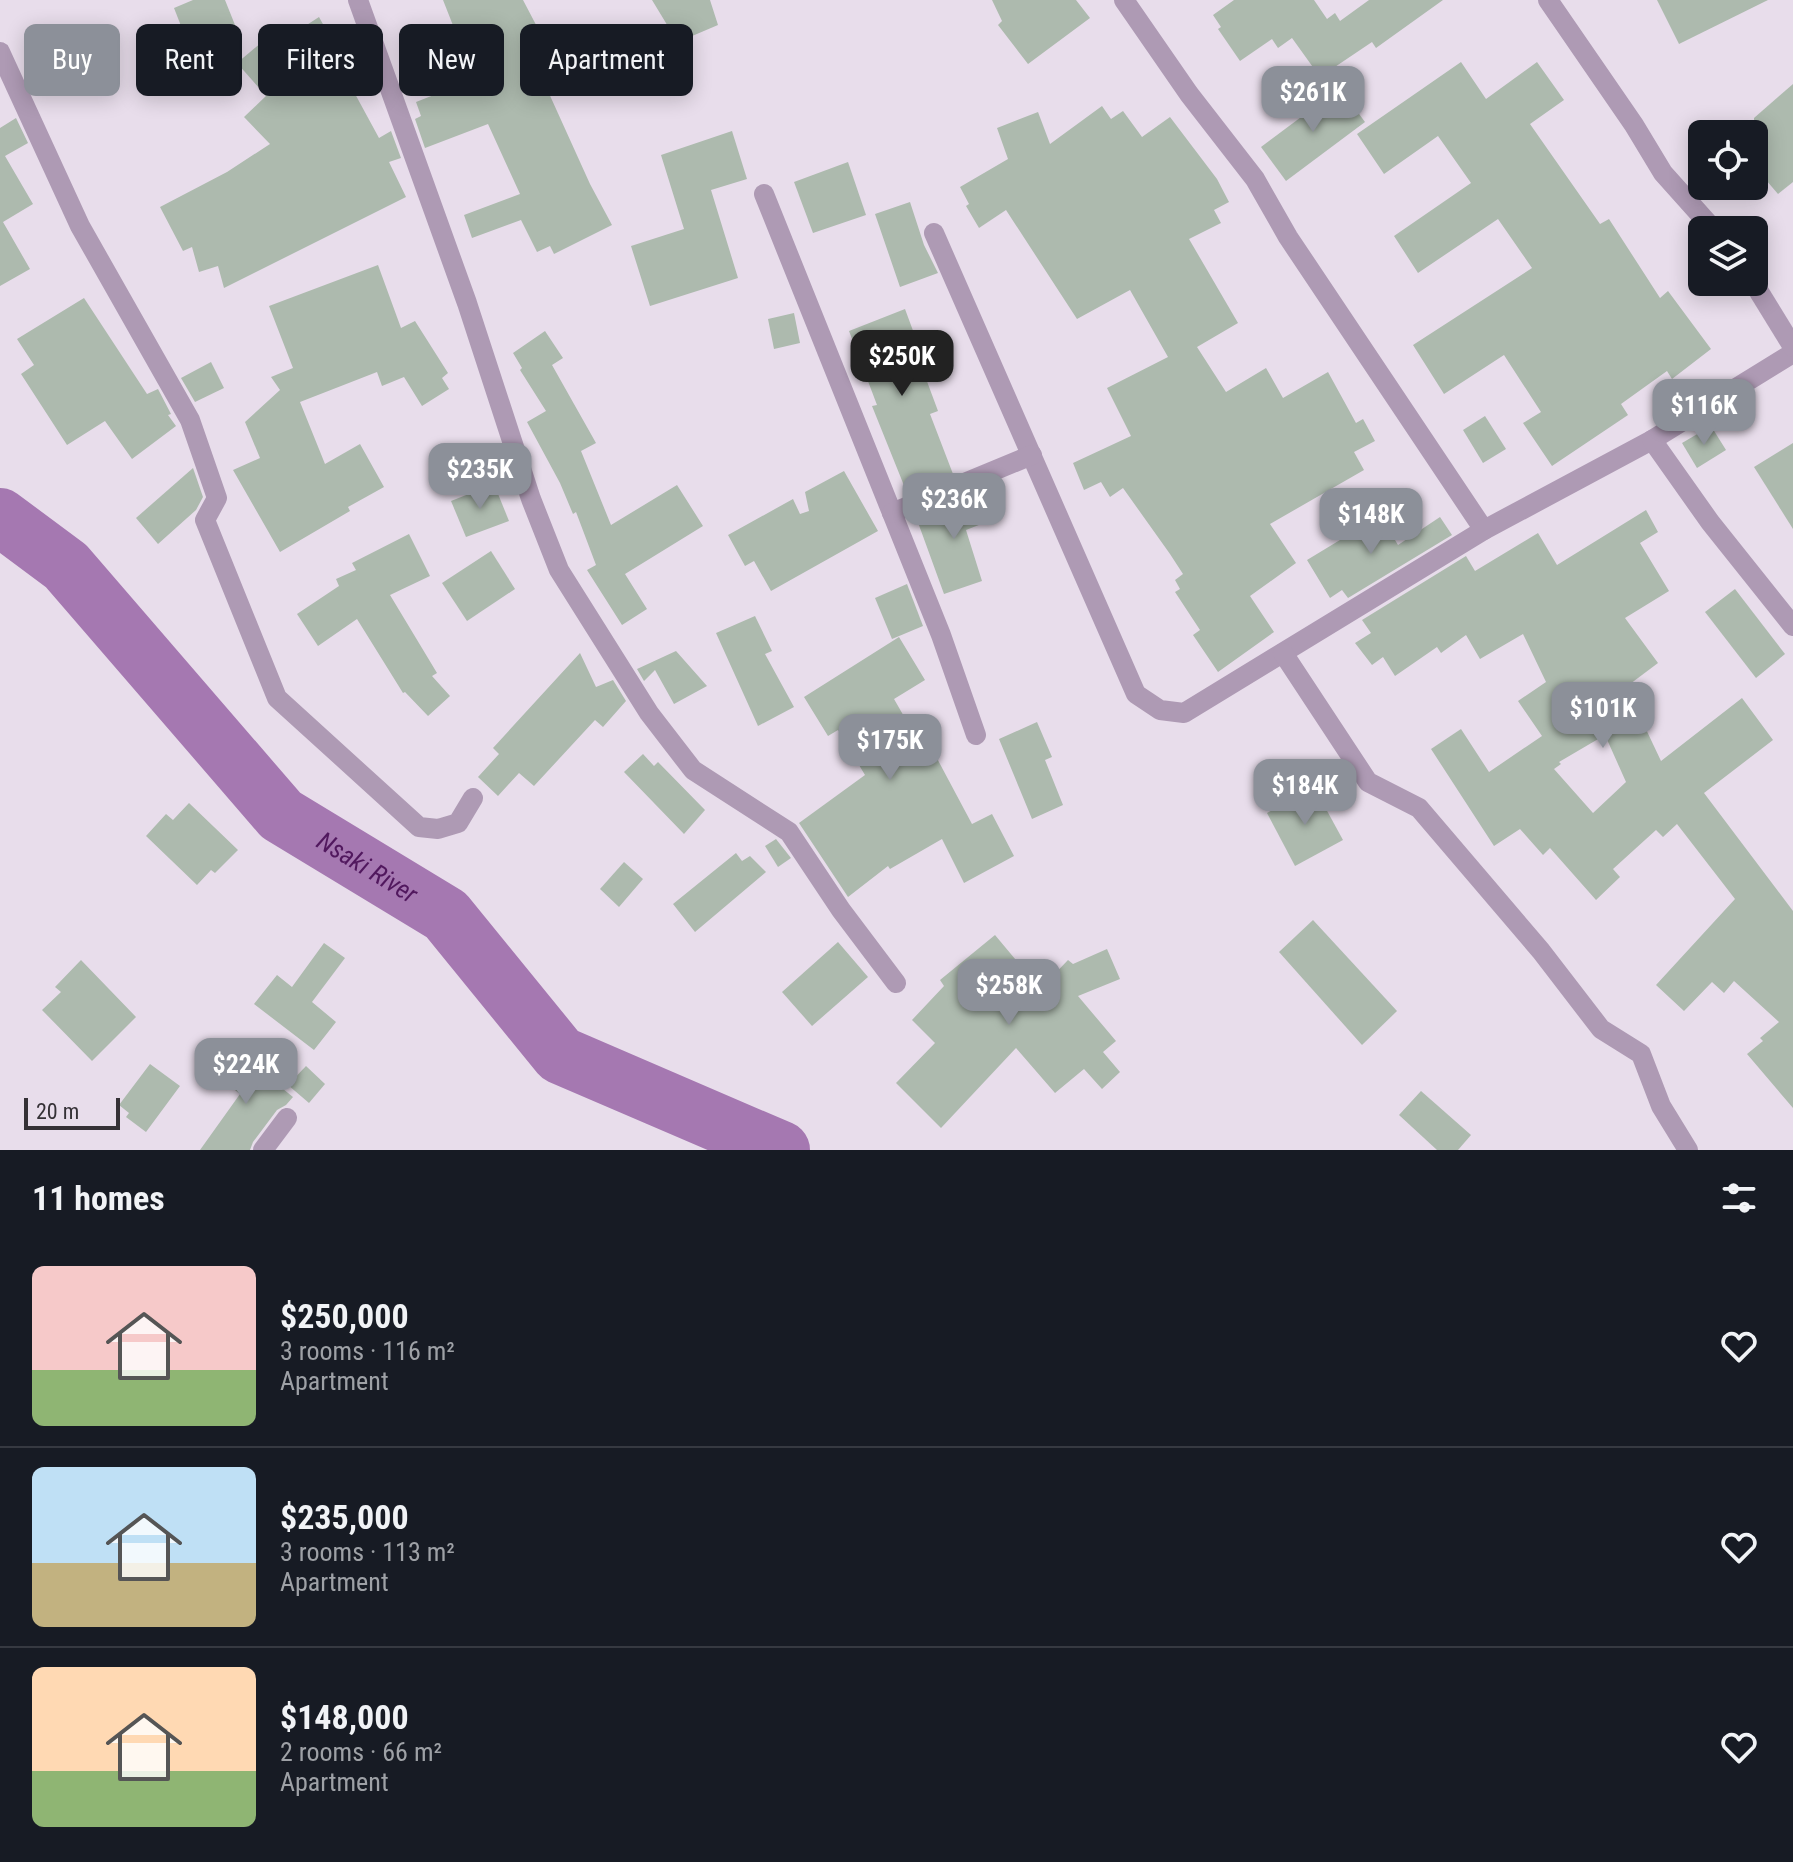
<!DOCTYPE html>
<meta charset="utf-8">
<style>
body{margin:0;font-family:"Roboto Condensed",sans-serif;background:#20242c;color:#f1f3f6;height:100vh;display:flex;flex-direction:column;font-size:30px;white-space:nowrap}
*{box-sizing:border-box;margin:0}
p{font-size:26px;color:#9ea1a6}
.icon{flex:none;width:44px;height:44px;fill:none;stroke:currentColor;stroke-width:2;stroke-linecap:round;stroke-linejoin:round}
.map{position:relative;height:1150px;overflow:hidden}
.panel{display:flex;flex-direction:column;background:#171b24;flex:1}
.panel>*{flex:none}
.hud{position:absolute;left:24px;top:24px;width:800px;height:72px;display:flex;gap:16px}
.fabs{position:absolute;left:1688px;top:120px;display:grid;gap:16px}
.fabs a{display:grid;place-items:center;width:80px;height:80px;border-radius:12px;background:#171b24;box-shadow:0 4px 20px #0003;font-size:40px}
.scale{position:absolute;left:24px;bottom:20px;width:96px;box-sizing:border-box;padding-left:8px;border:4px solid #353136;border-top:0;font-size:22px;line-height:28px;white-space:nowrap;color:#353136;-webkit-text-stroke:6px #e8ddeb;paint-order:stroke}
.price{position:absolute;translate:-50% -68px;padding:0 18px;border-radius:16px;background:#8c9099;color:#fff;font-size:26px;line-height:52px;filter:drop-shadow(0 2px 4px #0008)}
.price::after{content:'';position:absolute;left:50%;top:48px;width:24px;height:18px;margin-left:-12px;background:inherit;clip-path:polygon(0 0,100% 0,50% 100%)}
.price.selected{background:#222;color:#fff}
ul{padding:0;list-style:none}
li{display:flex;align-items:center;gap:24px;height:200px;padding:0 32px}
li+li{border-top:2px solid #363941}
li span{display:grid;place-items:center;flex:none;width:224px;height:160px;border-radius:12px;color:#555}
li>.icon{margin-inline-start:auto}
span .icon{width:96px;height:96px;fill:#fffc;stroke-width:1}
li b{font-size:34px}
h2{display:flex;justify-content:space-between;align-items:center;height:96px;padding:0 32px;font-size:34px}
.pill{padding:0 28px;border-radius:12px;background:#171b24;box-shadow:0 4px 20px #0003;font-size:28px;line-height:72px}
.pill.selected{background:#8c9099;color:#fff}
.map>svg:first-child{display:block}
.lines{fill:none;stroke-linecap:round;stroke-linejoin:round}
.river{stroke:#a578b1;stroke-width:58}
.building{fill:#adbaae;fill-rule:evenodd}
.minor{stroke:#ae9ab4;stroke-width:20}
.labels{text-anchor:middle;stroke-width:7;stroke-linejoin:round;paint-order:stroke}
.water-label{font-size:26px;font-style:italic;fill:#51185e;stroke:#e8ddeb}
</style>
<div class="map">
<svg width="1793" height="1150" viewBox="0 0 1793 1150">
<rect width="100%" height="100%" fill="#e8ddeb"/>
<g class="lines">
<!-- river -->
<path class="river" id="s1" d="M0,517l66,49 215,249 165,100 114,140 221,95"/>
</g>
<!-- building -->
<g class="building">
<path d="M193,0h32l16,40 -47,19 -20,-51z"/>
<path d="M443,0h80l42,80 -18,9 43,95 22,41 -58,29 -4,-8 -13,6 -16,-32 -49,18 -8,-23 56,-21 -32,-70 -63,24 -10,-29 6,-3 -5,-14 56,-22 -9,-17 4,-2z"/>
<path d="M652,0h58l8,25 -47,20 -2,-17z"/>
<path d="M992,0h84l14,18 -62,46 -30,-39 4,-4z"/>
<path d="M1234,0h80l13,19 8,-6 5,8 29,-21h74l-67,48 -4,-6 -52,35 -28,-39 -14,10 -6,-9 -32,22 -22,-32 3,-2 -8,-12z"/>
<path d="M1657,0h111l-89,44z"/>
<path d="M319,17l40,72 -5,3 25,46 12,-7 10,27 -12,4 17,35 -182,91 -6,-22 -19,6 -7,-25 -9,4 -23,-44 67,-35 43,-28 -26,-27 22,-21 -29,-33 37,-31 8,9z"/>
<path d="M1461,62l25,37 51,-37 27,38 -34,24 70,100 9,-5 51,79 8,-7 43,58 -39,30 -5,-8 -46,33 7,11 -76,51 -29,-43 18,-11 -37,-57 -60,39 -31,-49 119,-77 -34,-49 -80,54 -24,-37 77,-53 -33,-47 -54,38 -27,-40z"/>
<path d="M1793,84v98l-15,12 -24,-28v-48z"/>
<path d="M1340,88l25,34 -79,59 -25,-34z"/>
<path d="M1102,106l9,13 12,-8 19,26 28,-20 47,62 12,23 -15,8 7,13 -32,16 49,84 -41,24 29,45 40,-24 17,30 45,-26 28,51 7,-4 12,22 -21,11 10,18 -94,54 26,39 -46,33 24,36 -56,40 -25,-37 7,-5 -25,-38 5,-3 -5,-9 8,-6 -13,-20 -47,-66 -13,9 -9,-15 -17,8 -11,-27 58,-27 -24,-48 61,-31 -38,-67 -53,29 -71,-109 -27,18 -13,-22 3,-2 -9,-17 48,-28 -11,-31 41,-16 12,32z"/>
<path d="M16,118l12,25 -23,13 28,48 -30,18 27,47 -30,17v-158z"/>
<path d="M732,131l15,48 -36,11 27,88 -88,28 -19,-60 53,-17 -23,-74z"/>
<path d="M848,162l18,53 -53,18 -19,-51z"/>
<path d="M910,202l14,43 14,28 -38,14 -25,-73z"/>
<path d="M378,265l23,63 14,-7 33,52 -6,5 7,11 -27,17 -18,-29 -22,9 -5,-14 -77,30 25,62 35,-20 24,43 -36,20 2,4 -70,41 -47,-82 27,-12 -15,-36 35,-32 -9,-13 22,-9 -24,-62z"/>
<path d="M84,298l63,96 11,-5 13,25 -3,1 8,11 -44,33 -27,-38 -38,24 -46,-71 13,-9 -17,-26z"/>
<path d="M905,309l24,65 -4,2 13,35 -8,3 23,60 -46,19 -35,-87 5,-1 -28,-74z"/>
<path d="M794,313l6,30 -26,6 -6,-30z"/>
<path d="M545,331l18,27 -11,7 44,78 -15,8 30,74 66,-40 26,41 -78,48 22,35 -25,16 -35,-55 9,-5 -20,-53 -3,2 -13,-31 -33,-61 19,-11 -26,-41 2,-2 -9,-15z"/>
<path d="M211,362l13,26 -29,14 -14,-24z"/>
<path d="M1485,416l21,33 -23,14 -20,-33z"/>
<path d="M1711,426l15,24 -29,18 -15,-25z"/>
<path d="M1793,443v86l-39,-62z"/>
<path d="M193,468l10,29 -7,13 -38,34 -22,-26z"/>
<path d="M844,471l34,60 -107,60 -17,-30 -9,5 -17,-31 65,-36 7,15 9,-3 -4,-19z"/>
<path d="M494,484l15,37 -43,16 -15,-36z"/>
<path d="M979,491l10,30 -23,9 16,51 -38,13 -28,-77z"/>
<path d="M1646,510l12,22 -18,11 29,48 -44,27 33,45 -32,24 35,74 81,-63 31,42 -69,53 89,118v197l-46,-54 16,-13 -3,-3 19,-16 -45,-41 -10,12 -12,-11 -28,29 -28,-26 79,-86 -58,-75 -14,13 -7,-7 -43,39 7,8 -24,23 -46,-52 -7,7 -23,-26 -26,17 -63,-97 30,-20 28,43 53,-36 -24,-35 28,-19 -23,-48 -43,25 -14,-24 -25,18 -4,-6 -42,29 -12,-19 -11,8 -17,-22 16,-10 -9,-13 104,-64 9,15 63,-38 19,32zM1605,735l21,47 -33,31 -39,-44 7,-5 -2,-2z"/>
<path d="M1440,517l12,18 -104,63 -6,-8 -12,8 -23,-38 66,-40 3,5 7,-5 15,25z"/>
<path d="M409,534l21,42 -40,19 47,78 -5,3 18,20 -22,20 -23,-24 -2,1 -46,-74 -39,27 -21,-32 42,-28 -3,-7 20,-9 -4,-7z"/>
<path d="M491,551l24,38 -48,32 -25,-38z"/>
<path d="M907,584l16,42 -31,13 -17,-41z"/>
<path d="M1735,589l50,65 -29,24 -51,-66z"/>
<path d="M755,616l17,35 -7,3 29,53 -36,19 -42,-93z"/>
<path d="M899,637l26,43 -31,19 31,54 7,-4 40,75 20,-10 22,42 -50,27 -22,-44 -52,30 -2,-3 -40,31 -49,-74 66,-48 -27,-45 -10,6 -24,-39z"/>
<path d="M676,651l31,35 -33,18 -19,-34 -11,11 -7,-12z"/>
<path d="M580,653l16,34 17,-7 13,21 -23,26 -8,-7 -61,66 -15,-13 -21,23 -20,-19 21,-23 -6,-6z"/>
<path d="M1037,722l15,35 -7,3 18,45 -31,14 -33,-80z"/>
<path d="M643,754l11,12 4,-4 47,48 -21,24 -60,-62z"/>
<path d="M1314,787l29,53 -48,26 -28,-53z"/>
<path d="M189,803l49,47 -23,23 -4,-3 -14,15 -51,-49 20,-22 7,6z"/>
<path d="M776,839l15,19 -13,9 -13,-21z"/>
<path d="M736,853l6,8 8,-5 16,16 -71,60 -22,-28z"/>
<path d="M624,862l19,17 -24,28 -19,-18z"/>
<path d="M1313,920l84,91 -35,34 -83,-93z"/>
<path d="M995,935l26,31 8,-6 18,22 21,-22 5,4 34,-15 13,30 -42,17 38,45 -13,11 17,20 -18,17 -18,-20 -29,24 -39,-45 -75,80 -45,-45 39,-40 -23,-23 32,-34 -4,-6z"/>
<path d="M838,942l30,35 -56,49 -30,-34z"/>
<path d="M324,943l21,15 -33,44 24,20 -22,28 -60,-46 23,-29 15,12z"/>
<path d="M81,960l55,57 -44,44 -50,-51 19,-18 -6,-5z"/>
<path d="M236,1051l57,46 -7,8 -9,5 -24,32 -3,8h-50l40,-56 -23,-18z"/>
<path d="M150,1064l30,22 -34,46 -20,-15 3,-4 -10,-8z"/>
<path d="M306,1066l19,18 -16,19 -21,-18z"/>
<path d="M1421,1091l50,44 -13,15h-21l-38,-35z"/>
</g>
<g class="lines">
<!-- minor -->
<g class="minor">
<path d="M358,0l109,303 64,196 28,71 90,143 44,57 96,62 52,78 55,73"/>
<path d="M1124,0l65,94 66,85 33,58 196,293"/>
<path d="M1548,0l86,125 29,48 51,57"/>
<path d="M0,52l80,174 110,194 27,78 -12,22 72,178 142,129 19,2 20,-6 15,-25"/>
<path d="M764,194l177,441 35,100"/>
<path d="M934,233l202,461 24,16 24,3 300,-183 168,-90 141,-87"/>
<path d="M1753,282l40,65"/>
<path d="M1652,440l58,82 83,104"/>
<path d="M892,513l140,-58"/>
<path d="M1283,653l85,129 51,26 122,143 60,78 40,25 20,52 27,44"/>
<path d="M263,1150l24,-32"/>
</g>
</g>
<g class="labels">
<!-- water labels -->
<g class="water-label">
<text dy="9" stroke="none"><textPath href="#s1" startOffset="512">Nsaki River</textPath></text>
</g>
</g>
</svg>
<div class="fabs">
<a><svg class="icon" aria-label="locate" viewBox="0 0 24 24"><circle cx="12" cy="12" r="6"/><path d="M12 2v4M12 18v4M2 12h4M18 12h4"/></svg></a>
<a><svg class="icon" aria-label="layers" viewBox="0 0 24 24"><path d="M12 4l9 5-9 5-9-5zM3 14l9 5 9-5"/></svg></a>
</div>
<div class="scale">20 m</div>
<b class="price" style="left:1313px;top:134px">$261K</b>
<b class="price selected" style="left:902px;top:398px">$250K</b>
<b class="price" style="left:1704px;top:447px">$116K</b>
<b class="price" style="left:480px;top:511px">$235K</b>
<b class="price" style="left:954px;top:541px">$236K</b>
<b class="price" style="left:1371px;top:556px">$148K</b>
<b class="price" style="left:1603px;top:750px">$101K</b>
<b class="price" style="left:890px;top:782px">$175K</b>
<b class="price" style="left:1305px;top:827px">$184K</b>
<b class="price" style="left:1009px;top:1027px">$258K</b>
<b class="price" style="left:246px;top:1106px">$224K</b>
<div class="hud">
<a class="pill selected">Buy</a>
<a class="pill">Rent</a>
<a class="pill">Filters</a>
<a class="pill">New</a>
<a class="pill">Apartment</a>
</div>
</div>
<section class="panel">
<h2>11 homes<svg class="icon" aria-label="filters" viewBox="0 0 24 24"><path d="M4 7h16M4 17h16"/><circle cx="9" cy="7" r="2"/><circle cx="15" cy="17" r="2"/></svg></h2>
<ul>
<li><span style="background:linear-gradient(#f6c9c9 65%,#8fb573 0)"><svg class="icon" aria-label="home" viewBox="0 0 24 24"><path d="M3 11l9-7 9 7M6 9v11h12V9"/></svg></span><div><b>$250,000</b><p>3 rooms · 116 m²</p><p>Apartment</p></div><svg class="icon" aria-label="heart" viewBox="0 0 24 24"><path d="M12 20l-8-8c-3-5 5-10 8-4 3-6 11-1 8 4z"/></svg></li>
<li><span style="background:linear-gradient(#bfe0f5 60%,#c2b280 0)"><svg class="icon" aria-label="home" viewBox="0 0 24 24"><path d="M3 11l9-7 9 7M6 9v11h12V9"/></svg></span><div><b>$235,000</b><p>3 rooms · 113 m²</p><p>Apartment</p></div><svg class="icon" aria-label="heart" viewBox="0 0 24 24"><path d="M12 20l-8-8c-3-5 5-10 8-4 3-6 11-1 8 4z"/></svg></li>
<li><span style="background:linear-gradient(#ffd9b3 65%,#8fb573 0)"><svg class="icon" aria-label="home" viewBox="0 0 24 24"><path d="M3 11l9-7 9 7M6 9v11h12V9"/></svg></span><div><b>$148,000</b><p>2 rooms · 66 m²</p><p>Apartment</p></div><svg class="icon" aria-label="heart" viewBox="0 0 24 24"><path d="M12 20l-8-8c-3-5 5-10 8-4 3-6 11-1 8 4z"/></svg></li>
</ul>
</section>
